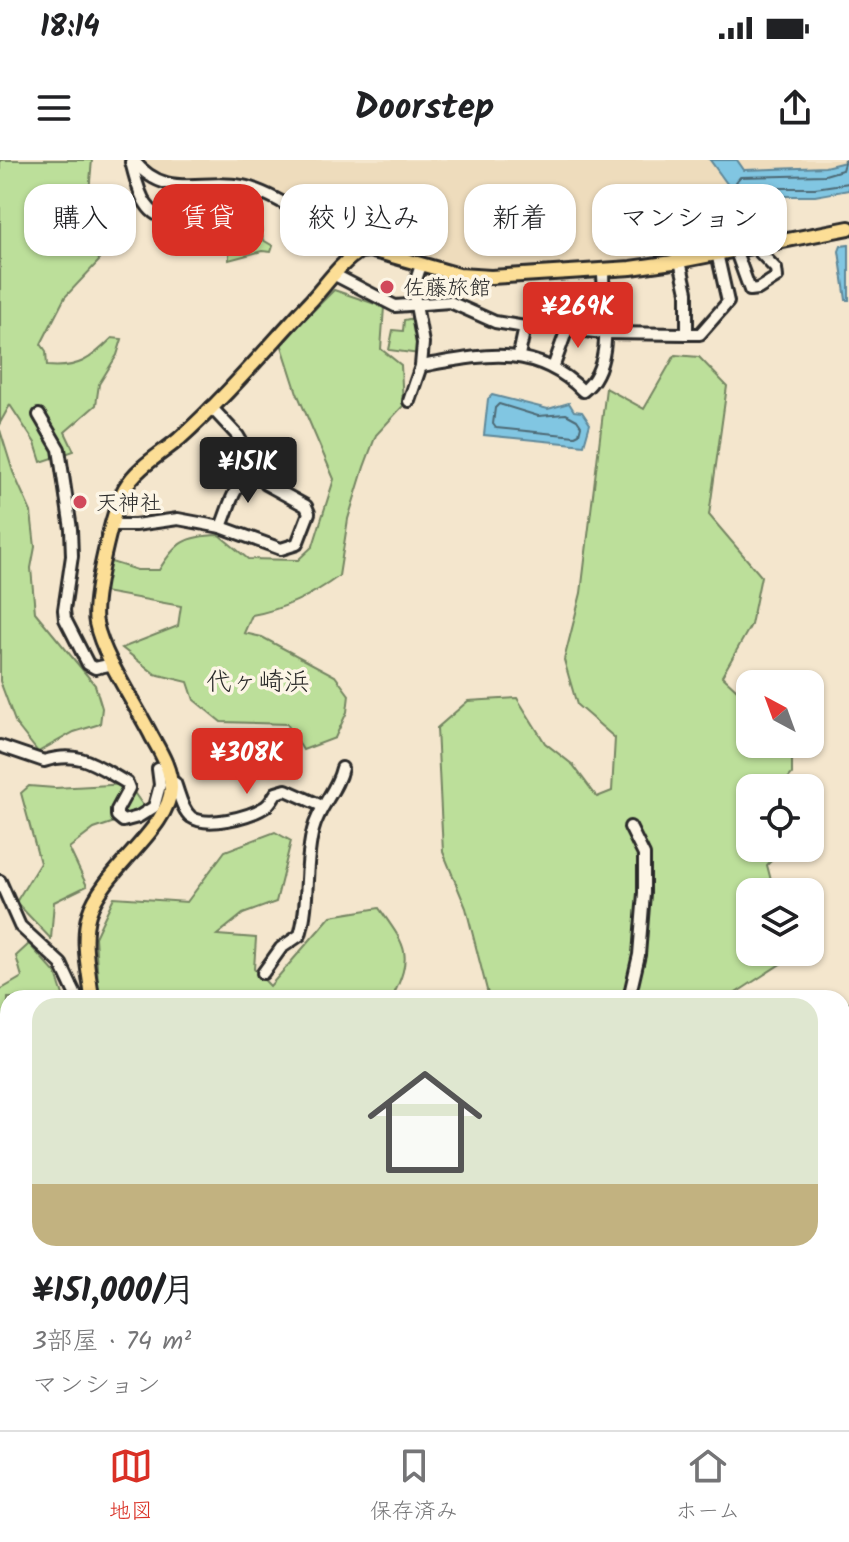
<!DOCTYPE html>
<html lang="ja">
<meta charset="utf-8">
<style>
body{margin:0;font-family:Kalam,"Klee One",sans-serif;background:#f2f2f2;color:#202124;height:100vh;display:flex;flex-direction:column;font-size:30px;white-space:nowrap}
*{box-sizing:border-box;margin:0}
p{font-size:26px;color:#757577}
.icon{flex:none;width:44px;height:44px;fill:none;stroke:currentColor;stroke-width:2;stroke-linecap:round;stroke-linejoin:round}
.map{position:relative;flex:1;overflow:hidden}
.panel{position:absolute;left:0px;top:830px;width:850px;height:440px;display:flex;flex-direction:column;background:#fff;border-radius:24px 24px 0 0;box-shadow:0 2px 6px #0004}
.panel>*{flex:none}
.banner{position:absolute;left:24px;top:24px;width:802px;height:72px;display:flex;gap:16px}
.needle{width:52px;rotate:319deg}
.tools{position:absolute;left:736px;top:510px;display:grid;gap:16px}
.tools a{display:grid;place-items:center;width:88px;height:88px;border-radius:16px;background:#fff;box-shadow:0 2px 6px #0004;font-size:40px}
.price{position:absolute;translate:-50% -68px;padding:0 18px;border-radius:8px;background:#d93025;color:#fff;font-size:26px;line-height:52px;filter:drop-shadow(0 2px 4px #0008)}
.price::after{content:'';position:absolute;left:50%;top:48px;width:24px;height:18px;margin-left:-12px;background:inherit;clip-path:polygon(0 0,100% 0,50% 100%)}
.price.current{background:#222;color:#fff}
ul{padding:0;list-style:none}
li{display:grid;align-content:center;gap:16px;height:424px;padding:0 32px}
li span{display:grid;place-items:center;height:248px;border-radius:24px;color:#555}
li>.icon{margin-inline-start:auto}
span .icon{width:144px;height:144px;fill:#fffc;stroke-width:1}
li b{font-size:34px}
.tag{padding:0 28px;border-radius:24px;background:#fff;box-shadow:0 2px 6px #0004;font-size:28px;line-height:72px}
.tag.current{background:#d93025;color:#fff}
.status{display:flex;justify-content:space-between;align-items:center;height:56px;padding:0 40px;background:#fff;direction:ltr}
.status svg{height:22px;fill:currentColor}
header{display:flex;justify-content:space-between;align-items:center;height:104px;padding:0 32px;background:#fff;font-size:36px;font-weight:700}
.dock{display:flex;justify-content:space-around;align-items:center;height:112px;border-top:2px solid #e0e0e0;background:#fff;font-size:22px;color:#757577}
.dock a{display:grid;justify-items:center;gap:4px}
.dock .current{color:#d93025}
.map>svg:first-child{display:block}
.built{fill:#eedcbc}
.green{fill:#bcdf9a;stroke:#748562;stroke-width:2}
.water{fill:#81c6e2;stroke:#5f8899;stroke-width:2}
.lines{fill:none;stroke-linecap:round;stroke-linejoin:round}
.shore{stroke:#4d6974;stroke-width:2}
.minor-casing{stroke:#2b2b2b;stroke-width:16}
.major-casing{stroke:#2b2b2b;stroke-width:18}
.minor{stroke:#fcf5e5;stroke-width:10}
.major{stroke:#fcde96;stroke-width:12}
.poi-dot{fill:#d1495b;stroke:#fcf5e5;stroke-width:3}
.labels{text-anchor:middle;stroke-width:7;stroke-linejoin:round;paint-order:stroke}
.poi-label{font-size:22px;fill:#2b2b2b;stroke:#fcf5e5;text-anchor:start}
.quarter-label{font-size:26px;fill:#2b2b2b;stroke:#fcf5e5}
</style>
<div class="status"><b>18:14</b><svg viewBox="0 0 49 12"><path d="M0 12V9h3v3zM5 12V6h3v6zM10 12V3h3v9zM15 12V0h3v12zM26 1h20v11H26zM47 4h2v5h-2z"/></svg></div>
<header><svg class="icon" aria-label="menu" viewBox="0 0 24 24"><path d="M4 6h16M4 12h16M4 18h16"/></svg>Doorstep<svg class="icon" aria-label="share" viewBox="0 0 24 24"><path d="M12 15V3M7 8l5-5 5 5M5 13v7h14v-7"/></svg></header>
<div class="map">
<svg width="849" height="1270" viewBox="0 0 849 1270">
<rect width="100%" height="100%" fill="#f4e6cd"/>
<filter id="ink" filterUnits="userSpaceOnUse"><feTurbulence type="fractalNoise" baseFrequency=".0125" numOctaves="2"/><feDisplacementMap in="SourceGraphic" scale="16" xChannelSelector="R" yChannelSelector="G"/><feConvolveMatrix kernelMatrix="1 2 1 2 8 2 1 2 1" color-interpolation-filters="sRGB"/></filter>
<g filter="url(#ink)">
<!-- built -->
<g class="built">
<path d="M138,0h573l28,40 -25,-1 -26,-8 -13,16 5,33 -30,6 -12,15 -54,5 -117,4 -29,-5 -89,-30 -90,-53 -11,-3 -69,2 -21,-5z"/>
<path d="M737,0h112v1l-24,6 -81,3z"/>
</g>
<!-- green -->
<g class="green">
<path d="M0,0h92l-3,32 10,69 -34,36 -24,47 5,7 1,15c31,3 44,-7 65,-28l10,1 -5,16 -18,29 -3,21 -31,27 9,19 -33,11 -6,-19 -25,-38 -10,18z"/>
<path d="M236,39l21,1 6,40 10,6 -2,6 -9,-1 -33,9v-11l4,-4 -2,-30 -4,-12z"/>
<path d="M334,130l50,17 -3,42 20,16 2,41 -27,29 -12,32 -16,52 -9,57c-26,19 -54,33 -87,39l-8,18 18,4 73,39 14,19 -2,17 -12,26 -32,12 -16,-26 -66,-2 -27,-22 -6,-18 -33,-8 -33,-26 56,-22 3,-20 -77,-14 1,-32 32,10h22c17,-28 26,-34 60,-35l29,24 50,1 15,-14 21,-67 -37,-86 -16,-50z"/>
<path d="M414,158l6,20v16l-31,-4 4,-20 10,1 1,-11z"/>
<path d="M675,195l24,2 28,29 -18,129 52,61 -10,49 -29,51 28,26v42h42v30l-12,14h-30v60h32v2l-15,15 7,27h-24v60h49l-71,46h-239l-23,-90 -23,-56 -6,-124 31,-27 49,-3 28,45 28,22 24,32 15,-6 3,-53 -38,-33 -13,-45 17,-67 25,-205 38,21z"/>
<path d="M0,270l13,42 18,40 4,35 -4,21 4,44 60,73 7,23 -2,16 -26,8 -36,20 -22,-28 -16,-43z"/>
<path d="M128,624l19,27 -53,18 -25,19 18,38 -33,16 -3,37 -35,-37 24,-39 -19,-70 8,-7 26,2z"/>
<path d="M275,672l16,9 -15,61 -33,12 -26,21 39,3 -2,31 16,17 61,-70 48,-8c27,38 35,46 13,90h-293l-4,-61 19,-40 73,5 38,-51z"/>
<path d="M29,784l27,30 8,24h-56v55h-8v-63l22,-13 -6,-21z"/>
<path d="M849,842v421l-20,-1h13v-418z"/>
<path d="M8,1198v64h305l9,8h-322v-69z"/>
<path d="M496,1262h78l-9,6 -11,-3 -3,5h-66z"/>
</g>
<!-- water -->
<g class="water">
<path d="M710,0h27l7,10 81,-3 24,-6v29l-34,6h-72l-10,-4z"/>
<path d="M849,85v55h-3l-7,-49 2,-5z"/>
<path d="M492,235l56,14 21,-6 5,8 8,1 8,12 -6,21 -100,-10 4,-36z"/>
</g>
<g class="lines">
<!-- shore -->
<g class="shore">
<path d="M845,0l-3,10 -17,5 -85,2 -4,5 9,6h70l34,-5"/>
<path d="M499,244l39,12 28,-2 11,6 4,6 -2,8 -4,2 -79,-8 -3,-4 2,-16z"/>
</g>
<defs>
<g id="minor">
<path d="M133,0c34,41 66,18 109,26 31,5 89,47 118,65"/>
<path d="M131,2c4,13 7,31 15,42 21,33 63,-2 88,-8 8,-2 18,-1 26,0"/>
<path d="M735,89l15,41 8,-1 19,-12 -1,-8 -22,-23"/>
<path d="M335,115l60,31 55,-4 45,20 30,5 -6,28"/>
<path d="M687,174h13l28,-32 -11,-49"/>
<path d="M421,206c62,-11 113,-24 162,25 33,-25 20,-84 20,-120"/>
<path d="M553,208l14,-39 37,4 83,1v-42l-7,-31"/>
<path d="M409,241l12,-35 2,-23 -10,-54 8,-24"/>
<path d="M39,255l20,34 12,80 1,27 -8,54 1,9 23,45 7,4 18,-4"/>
<path d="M113,365h22l43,-6 43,8 60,22 16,-5 12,-31 -3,-7 -40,-22 -28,-48 -27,-29"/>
<path d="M221,367c10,-25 12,-43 36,-58"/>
<path d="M0,586l44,15c37,-11 51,4 83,22l2,5 -12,22v6l6,5 15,-4 16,-10 6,-22 -2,-16 9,-3"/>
<path d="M170,620l5,3c4,10 7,27 16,34 16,11 58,0 74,-10 5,-3 8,-9 11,-14l10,-3 36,16"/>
<path d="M0,721l20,45 41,38 16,34"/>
<path d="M263,813l18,-25 19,-13c10,-34 4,-71 13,-105 6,-24 24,-39 29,-62"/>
<path d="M629,838l10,-43 5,-62v-38l-14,-28"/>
<path d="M8,1123l-4,3 4,21"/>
<path d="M0,1176l8,-12"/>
<path d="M425,1270l5,-8"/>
<path d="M564,1270l4,-8"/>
<path d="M835,1270l4,-4 8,4"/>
</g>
<g id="major">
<path d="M92,838c-3,-27 -11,-58 -3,-84 14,-44 81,-86 82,-126 0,-19 -10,-35 -19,-51 -16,-32 -49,-80 -56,-114 -5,-23 17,-114 29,-135 12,-21 36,-34 54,-49 47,-42 88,-91 130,-136 16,-17 32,-41 51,-52l9,-1 20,5 70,20 32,2 140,-9 49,-7 169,-33"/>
<path d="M330,1262l12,8"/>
</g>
</defs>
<!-- minor casing -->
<use href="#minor" class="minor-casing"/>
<!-- major casing -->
<use href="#major" class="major-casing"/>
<!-- minor -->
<use href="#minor" class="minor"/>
<!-- major -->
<use href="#major" class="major"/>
</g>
</g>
<!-- markers -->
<g class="poi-dot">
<circle cx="387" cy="127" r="8"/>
<circle cx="80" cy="342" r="8"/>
</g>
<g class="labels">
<!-- poi labels -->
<g class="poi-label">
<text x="403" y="135">佐藤旅館</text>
<text x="96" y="350">天神社</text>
</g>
<!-- quarter labels -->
<g class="quarter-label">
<text x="258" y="530">代ヶ崎浜</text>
</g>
</g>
</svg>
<div class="tools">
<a><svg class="needle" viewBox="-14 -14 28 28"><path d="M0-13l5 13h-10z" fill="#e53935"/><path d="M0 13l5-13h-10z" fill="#757577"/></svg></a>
<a><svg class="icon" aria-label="locate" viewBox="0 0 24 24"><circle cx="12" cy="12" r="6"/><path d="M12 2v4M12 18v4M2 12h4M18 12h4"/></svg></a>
<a><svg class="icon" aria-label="layers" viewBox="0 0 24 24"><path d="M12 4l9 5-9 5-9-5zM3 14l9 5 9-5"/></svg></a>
</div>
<b class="price" style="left:578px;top:190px">¥269K</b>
<b class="price current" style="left:248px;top:345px">¥151K</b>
<b class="price" style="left:247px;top:636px">¥308K</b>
<div class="banner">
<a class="tag">購入</a>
<a class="tag current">賃貸</a>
<a class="tag">絞り込み</a>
<a class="tag">新着</a>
<a class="tag">マンション</a>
</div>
<section class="panel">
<ul>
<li><span style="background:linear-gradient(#dfe7d0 75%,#c2b280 0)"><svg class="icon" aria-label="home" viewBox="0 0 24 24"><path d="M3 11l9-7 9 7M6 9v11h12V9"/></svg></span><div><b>¥151,000/月</b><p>3部屋 · 74 m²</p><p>マンション</p></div></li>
</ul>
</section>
</div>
<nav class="dock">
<a class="current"><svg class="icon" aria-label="map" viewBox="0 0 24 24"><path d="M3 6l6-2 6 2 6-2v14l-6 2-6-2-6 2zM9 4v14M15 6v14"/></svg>地図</a>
<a><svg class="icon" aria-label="saved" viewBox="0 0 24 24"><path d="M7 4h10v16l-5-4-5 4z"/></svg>保存済み</a>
<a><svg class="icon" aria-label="home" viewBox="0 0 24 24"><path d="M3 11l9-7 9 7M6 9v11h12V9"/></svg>ホーム</a>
</nav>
